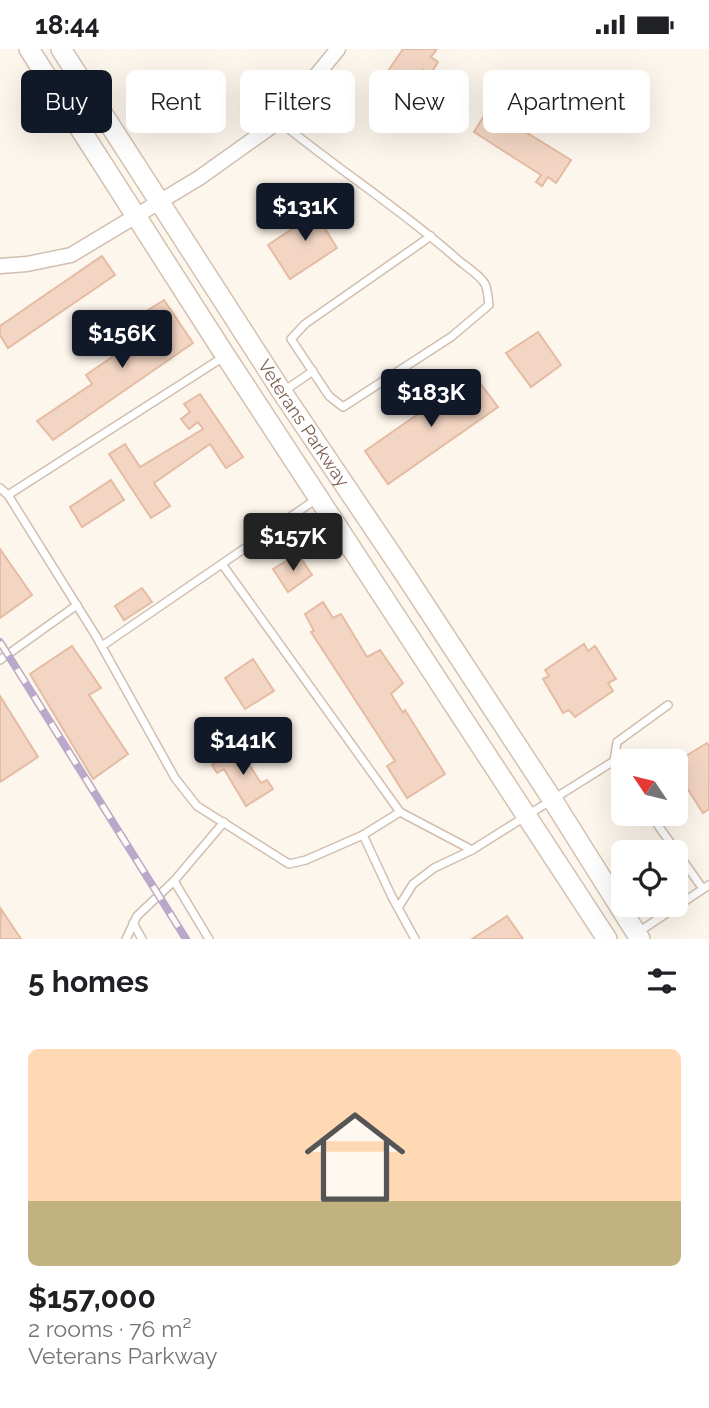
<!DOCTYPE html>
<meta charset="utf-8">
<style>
body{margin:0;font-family:Raleway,sans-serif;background:#f2f2f2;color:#202124;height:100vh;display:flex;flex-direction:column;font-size:26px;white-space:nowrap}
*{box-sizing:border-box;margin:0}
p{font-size:23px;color:#757577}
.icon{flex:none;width:38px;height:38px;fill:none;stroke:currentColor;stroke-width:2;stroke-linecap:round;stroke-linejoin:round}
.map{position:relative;height:890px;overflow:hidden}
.sheet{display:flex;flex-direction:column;background:#fff;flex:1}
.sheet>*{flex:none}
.hud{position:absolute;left:21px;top:21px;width:668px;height:63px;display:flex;gap:14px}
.needle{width:46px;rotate:305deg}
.fabs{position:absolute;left:611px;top:700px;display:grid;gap:14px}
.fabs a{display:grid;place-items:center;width:77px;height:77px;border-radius:10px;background:#fff;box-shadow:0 7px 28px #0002;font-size:35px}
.price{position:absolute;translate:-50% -60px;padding:0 16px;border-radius:7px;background:#111827;color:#fff;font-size:23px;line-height:46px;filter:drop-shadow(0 2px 4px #0008)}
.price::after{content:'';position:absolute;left:50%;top:42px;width:21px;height:16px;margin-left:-10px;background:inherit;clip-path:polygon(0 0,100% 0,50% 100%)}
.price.selected{background:#222;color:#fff}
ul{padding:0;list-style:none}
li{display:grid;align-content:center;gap:14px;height:371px;padding:0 28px}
li span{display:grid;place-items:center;height:217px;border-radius:10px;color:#555}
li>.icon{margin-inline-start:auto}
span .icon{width:126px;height:126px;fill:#fffc;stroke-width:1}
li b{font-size:30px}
h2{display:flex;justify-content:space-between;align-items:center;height:84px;padding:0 28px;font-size:30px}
.tag{padding:0 24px;border-radius:10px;background:#fff;box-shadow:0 7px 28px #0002;font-size:24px;line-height:63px}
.tag.selected{background:#111827;color:#fff}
.status{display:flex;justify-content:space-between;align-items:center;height:49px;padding:0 35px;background:#fff;direction:ltr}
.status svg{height:19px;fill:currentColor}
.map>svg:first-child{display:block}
.building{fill:#f3d5c3;stroke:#e6bba3;stroke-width:2}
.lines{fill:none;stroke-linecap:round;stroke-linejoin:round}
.service-casing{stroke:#d1beb0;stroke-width:10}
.minor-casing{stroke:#d1beb0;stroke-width:17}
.secondary-casing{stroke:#d6c0b0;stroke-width:22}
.service{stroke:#fff;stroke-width:7}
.minor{stroke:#fff;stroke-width:14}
.secondary{stroke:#fff;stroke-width:19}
.rail-casing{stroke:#b9a8c9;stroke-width:8}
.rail{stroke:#fffaf3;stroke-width:5;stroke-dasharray:16;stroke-linecap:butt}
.labels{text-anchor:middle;stroke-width:7;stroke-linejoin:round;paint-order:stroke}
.street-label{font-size:18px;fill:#7a5c4d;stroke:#fffaf3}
</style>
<div class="status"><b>18:44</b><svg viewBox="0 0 49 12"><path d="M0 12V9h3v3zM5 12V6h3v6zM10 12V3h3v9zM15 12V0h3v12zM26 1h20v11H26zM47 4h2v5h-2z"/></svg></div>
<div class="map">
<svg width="709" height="890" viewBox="0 0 709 890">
<rect width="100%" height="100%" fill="#fdf6ec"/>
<!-- building -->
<g class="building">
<path d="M403,0h34l-6,8 7,5 -8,13 -7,-5 -13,22 -24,-18z"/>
<path d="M493,52l20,12 -5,8 63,39 -15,23 -8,-6 -6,9 -6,-4 5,-7 -67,-43z"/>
<path d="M331,154l7,13 -14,11 13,21 -47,31 -22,-34z"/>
<path d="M102,207l13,19 -107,73 -8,-13v-9z"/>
<path d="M164,251l29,43 -140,97 -16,-19 55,-37 -6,-9 67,-46 -11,-15z"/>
<path d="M538,283l23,33 -30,22 -25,-34z"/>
<path d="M474,326l24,32 -110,77 -23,-33z"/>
<path d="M200,345l43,63 -17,11 -16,-24 -56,39 16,23 -19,12 -42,-64 16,-10 15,23 63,-38 -5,-7 -9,7 -8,-10 9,-7 -6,-8z"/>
<path d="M111,431l13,20 -42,27 -12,-20z"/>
<path d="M0,500l32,46 -32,23z"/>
<path d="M298,505l14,21 -24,17 -15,-23z"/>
<path d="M142,539l10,14 -28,18 -9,-14z"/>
<path d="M323,553l10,16 8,-4 26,43 13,-7 23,33 -12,11 12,19 2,-3 40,64 -38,24 -20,-32 8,-5 -84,-129 3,-1 -9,-17z"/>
<path d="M584,595l4,7 7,-5 21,33 -8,4 5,8 -38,26 -6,-7 -6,3 -20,-34 6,-3 -4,-6z"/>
<path d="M72,597l29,42 -12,7 39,59 -35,25 -63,-105z"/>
<path d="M253,610l21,32 -29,18 -20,-31z"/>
<path d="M0,647l38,61 -38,25z"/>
<path d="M707,694l2,3v63l-6,4 -27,-42v-9z"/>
<path d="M238,699l23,35 6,-3 6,9 -27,17 -22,-37 -7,4 -5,-8z"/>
<path d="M1,860l20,30h-21z"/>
<path d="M507,867l16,23h-51z"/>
</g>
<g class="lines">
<defs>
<g id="service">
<path d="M279,72c58,48 122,88 178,138 8,7 23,16 28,25 3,6 3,15 4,21l-38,32 -108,70 -14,-11 -38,-57 14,-15 126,-88"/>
<path d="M225,307l-217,139 88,141 79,142 22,28 92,58 17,-4 57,-25 29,62 23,42"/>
<path d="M284,342l29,-20"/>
<path d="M0,439l8,7"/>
<path d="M222,515l178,248 -37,23"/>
<path d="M102,597l216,-148"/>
<path d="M0,611l77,-55"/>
<path d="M614,712l9,14"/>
<path d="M400,763l72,38"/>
<path d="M650,765l53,75"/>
<path d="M398,859l15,-24 21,-16 38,-18 142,-89 3,-19 51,-37"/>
<path d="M133,874l9,16"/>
<path d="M637,884l72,-48"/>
<path d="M126,890l11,-23 37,-35"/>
<path d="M209,890l-35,-58 50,-59"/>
</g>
<path id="minor" d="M0,217l27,-2 44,-9 128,-77 80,-57 59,-72"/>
<g id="secondary">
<path d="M29,0l196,306 382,584"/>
<path id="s1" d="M61,0l221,343 122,181 148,226 88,140"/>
</g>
</defs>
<!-- service casing -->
<use href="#service" class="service-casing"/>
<!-- minor casing -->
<use href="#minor" class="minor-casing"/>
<!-- secondary casing -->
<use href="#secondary" class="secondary-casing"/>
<!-- service -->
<use href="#service" class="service"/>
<!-- minor -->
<use href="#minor" class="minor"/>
<!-- secondary -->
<use href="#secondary" class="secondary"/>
<defs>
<path id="rail" d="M0,593l186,297"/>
</defs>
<!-- rail casing -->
<use href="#rail" class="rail-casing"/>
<!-- rail -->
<use href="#rail" class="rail"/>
</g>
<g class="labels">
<!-- street labels -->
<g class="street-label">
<text dy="6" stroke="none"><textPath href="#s1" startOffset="446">Veterans Parkway</textPath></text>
</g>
</g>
</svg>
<div class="fabs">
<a><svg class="needle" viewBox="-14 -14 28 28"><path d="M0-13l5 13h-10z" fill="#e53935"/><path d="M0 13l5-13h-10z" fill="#757577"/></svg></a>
<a><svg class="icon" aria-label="locate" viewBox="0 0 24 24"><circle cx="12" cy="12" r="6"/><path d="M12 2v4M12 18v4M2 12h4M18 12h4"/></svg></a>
</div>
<b class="price" style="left:305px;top:194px">$131K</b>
<b class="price" style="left:122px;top:321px">$156K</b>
<b class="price" style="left:431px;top:380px">$183K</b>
<b class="price selected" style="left:293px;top:524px">$157K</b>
<b class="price" style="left:243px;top:728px">$141K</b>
<div class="hud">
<a class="tag selected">Buy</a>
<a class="tag">Rent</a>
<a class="tag">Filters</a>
<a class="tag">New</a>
<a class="tag">Apartment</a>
</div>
</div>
<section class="sheet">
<h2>5 homes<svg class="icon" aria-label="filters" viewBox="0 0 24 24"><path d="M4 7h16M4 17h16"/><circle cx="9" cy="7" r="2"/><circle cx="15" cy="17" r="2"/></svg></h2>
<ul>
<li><span style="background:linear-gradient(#ffd9b3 70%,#c2b280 0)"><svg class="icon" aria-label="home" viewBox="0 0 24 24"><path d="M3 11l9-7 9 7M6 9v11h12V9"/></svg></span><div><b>$157,000</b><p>2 rooms · 76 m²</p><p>Veterans Parkway</p></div></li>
</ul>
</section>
